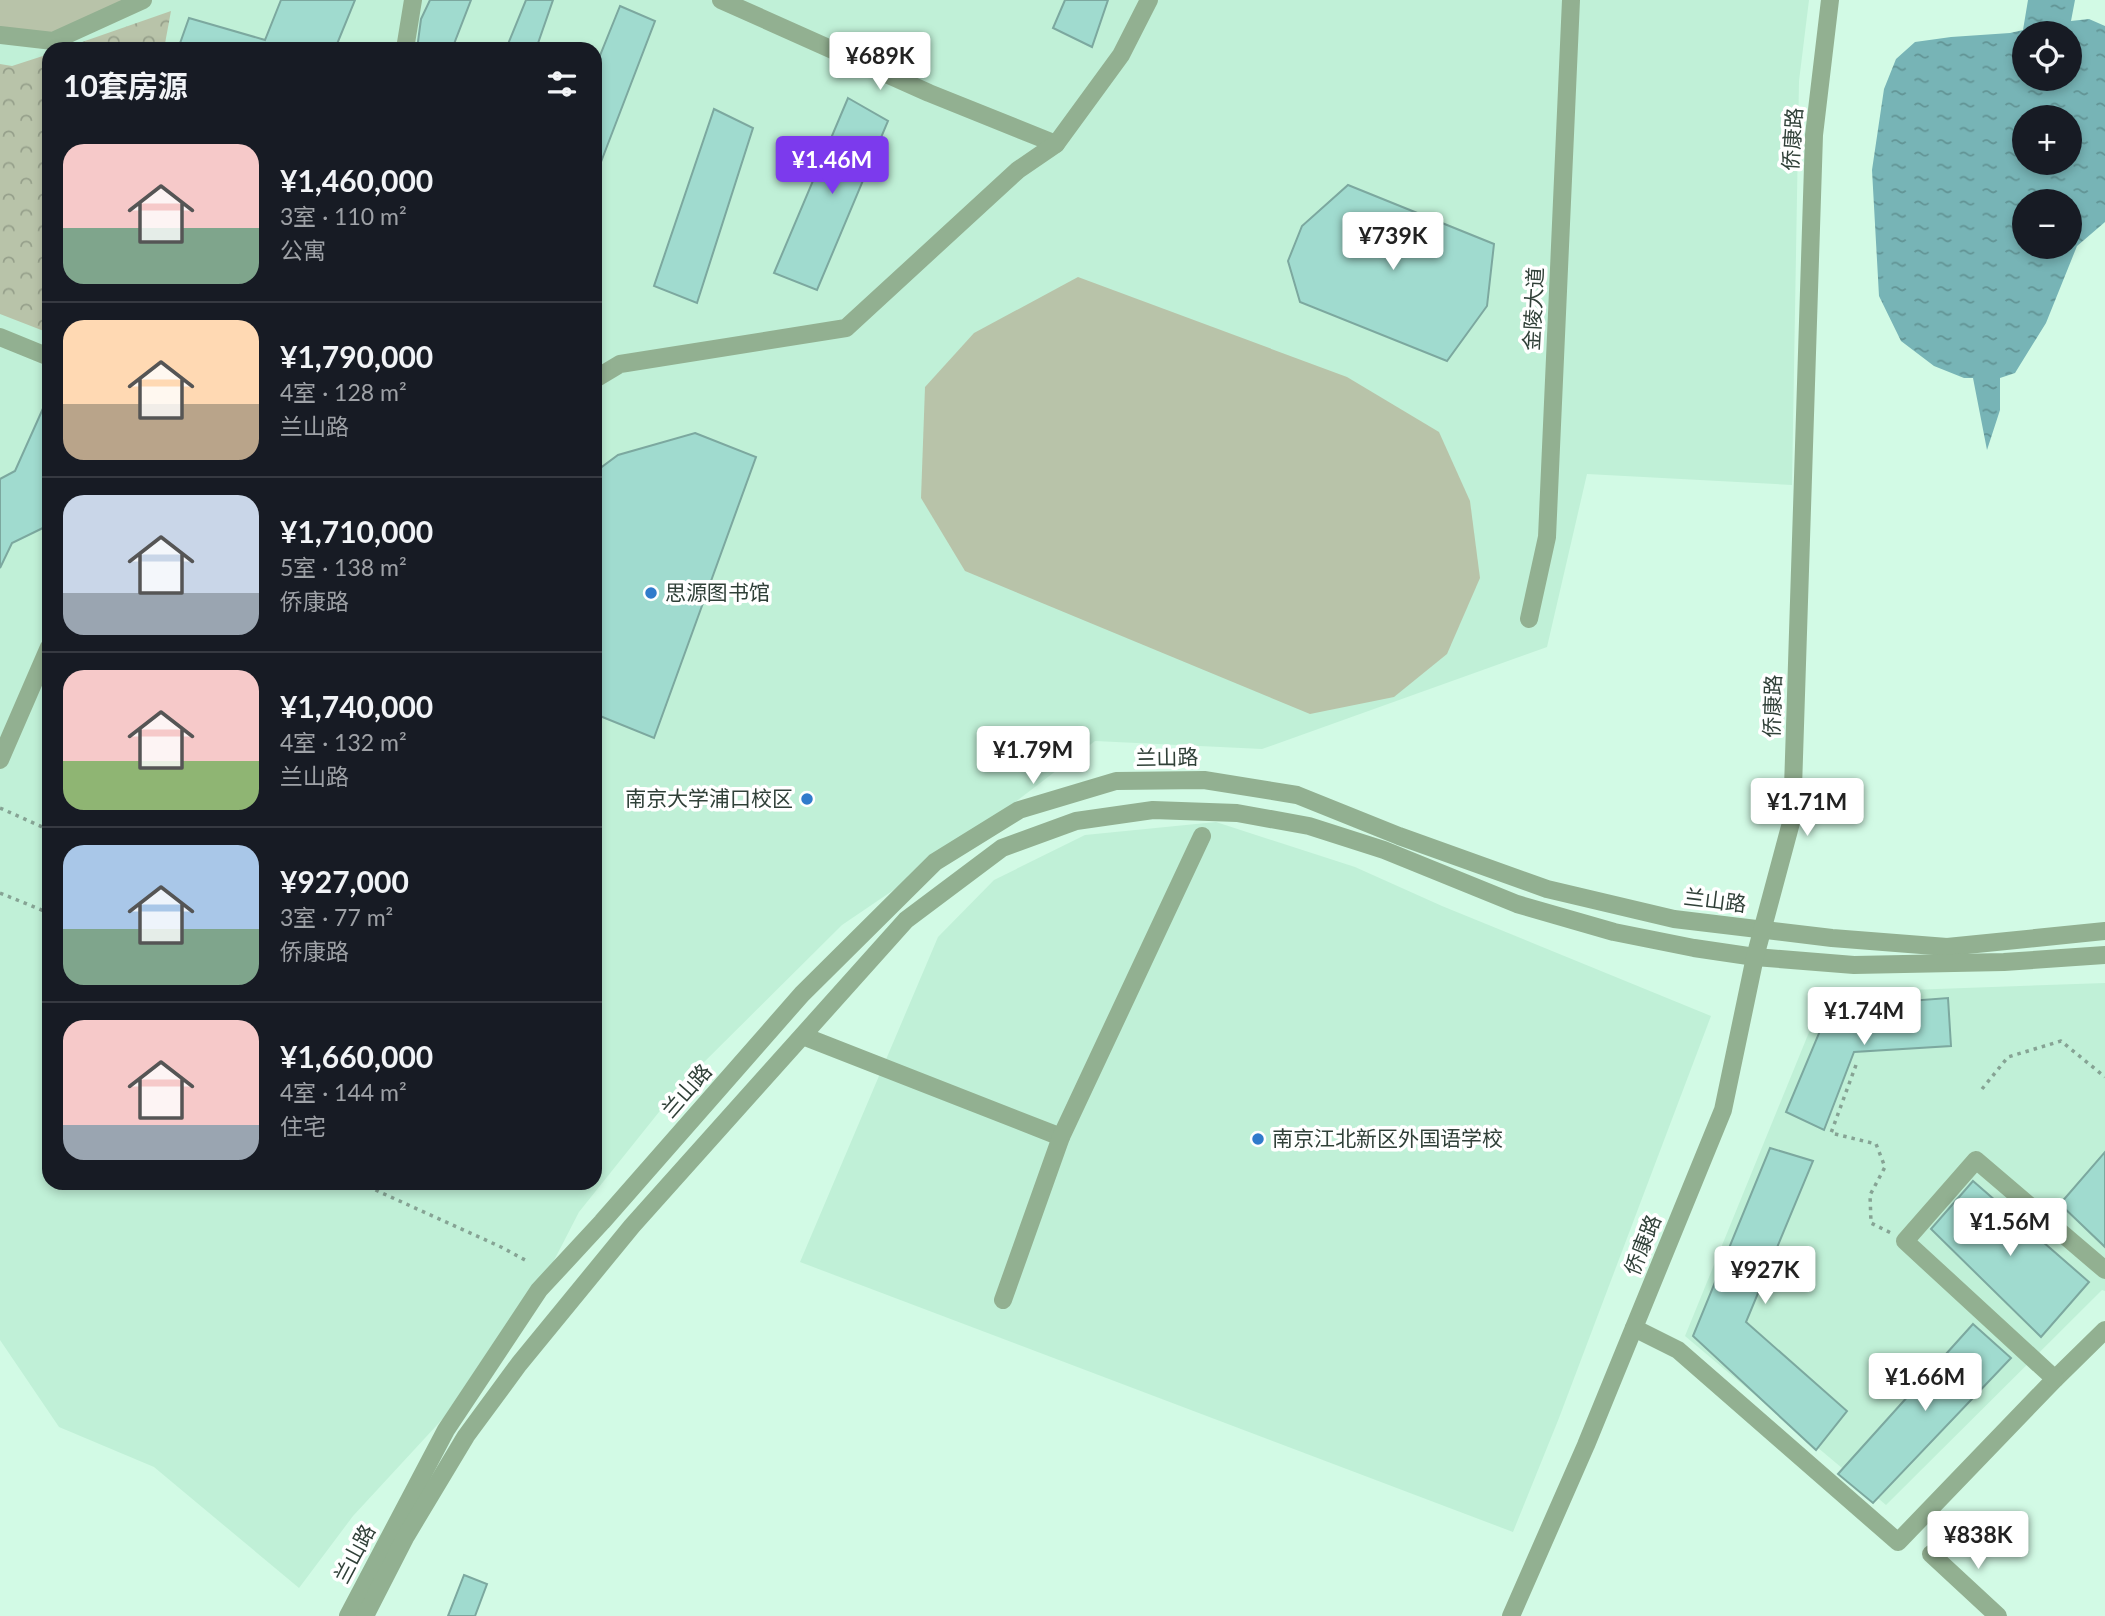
<!DOCTYPE html>
<html lang="zh">
<meta charset="utf-8">
<style>
body{margin:0;font-family:Lato,"Noto Sans SC",sans-serif;background:#20242c;color:#f1f3f6;height:100vh;display:flex;flex-direction:column;font-size:26px;white-space:nowrap}
*{box-sizing:border-box;margin:0}
p{font-size:23px;color:#9ea1a6}
.icon{flex:none;width:38px;height:38px;fill:none;stroke:currentColor;stroke-width:2;stroke-linecap:round;stroke-linejoin:round}
.map{position:relative;flex:1;overflow:hidden}
.side{position:absolute;left:42px;top:42px;width:560px;height:1148px;display:flex;flex-direction:column;background:#171b24;border-radius:21px;box-shadow:0 4px 10px #0003}
.side>*{flex:none}
.controls{position:absolute;left:2012px;top:21px;display:grid;gap:14px}
.controls a{display:grid;place-items:center;width:70px;height:70px;border-radius:50%;background:#171b24;box-shadow:0 4px 10px #0003;font-size:35px}
.price{position:absolute;translate:-50% -60px;padding:0 16px;border-radius:7px;background:#fff;color:#222;font-size:23px;line-height:46px;filter:drop-shadow(0 2px 4px #0008)}
.price::after{content:'';position:absolute;left:50%;top:42px;width:21px;height:16px;margin-left:-10px;background:inherit;clip-path:polygon(0 0,100% 0,50% 100%)}
.price.active{background:#7c3aed;color:#fff}
ul{padding:0;list-style:none}
li{display:flex;align-items:center;gap:21px;height:175px;padding:0 21px}
li+li{border-top:2px solid #363941}
li span{display:grid;place-items:center;flex:none;width:196px;height:140px;border-radius:21px;color:#555}
li>.icon{margin-inline-start:auto}
span .icon{width:84px;height:84px;fill:#fffc;stroke-width:1}
li b{font-size:30px}
h2{display:flex;justify-content:space-between;align-items:center;height:84px;padding:0 21px;font-size:30px}
.map>svg:first-child{display:block}
.built{fill:#c0f0d7;fill-rule:evenodd}
.grass{fill:#b8c3a9}
.forest{fill:url(#forest-crowns)}
.water{fill:url(#water-ripples);fill-rule:evenodd}
.building{fill:#a0dbcf;stroke:#7ca89f;stroke-width:2}
.lines{fill:none;stroke-linecap:round;stroke-linejoin:round}
.path{stroke:#86a394;stroke-width:3.5;stroke-dasharray:3.5 5;stroke-linecap:butt}
.minor{stroke:#92b091;stroke-width:18}
.poi-dot{fill:#307bcb;stroke:#fff;stroke-width:2.5}
.labels{text-anchor:middle;stroke-width:7;stroke-linejoin:round;paint-order:stroke}
.street-label{font-size:21px;fill:#304038;stroke:#fff}
.poi-label{font-size:21px;fill:#304038;stroke:#fff;text-anchor:start}
</style>
<div class="map">
<svg width="2105" height="1616" viewBox="0 0 2105 1616">
<defs>
<pattern id="forest-crowns" width="20" height="18" patternUnits="userSpaceOnUse" patternTransform="scale(1.75)"><rect width="20" height="18" fill="#b8c3a9"/><path d="M2 6a3 3 0 1 1 6 0M12 15a3 3 0 1 1 6 0" fill="none" stroke="#96a08b"/></pattern>
<pattern id="water-ripples" width="26" height="14" patternUnits="userSpaceOnUse" patternTransform="scale(1.75)"><rect width="26" height="14" fill="#77b4b6"/><path d="M2 4q2-2 4 0t4 0M15 11q2-2 4 0t4 0" fill="none" stroke="#629495"/></pattern>
</defs>
<rect width="100%" height="100%" fill="#d2fae5"/>
<!-- built -->
<g class="built">
<path d="M0,0h1809l-10,81 -7,404 -205,-11 -40,173 -285,102 -167,-8 -141,108 -112,76 -163,162 -100,125 -69,134 -157,170 -54,72 -145,-121 -95,-40 -59,-87zM49,49h546v1134h-546z"/>
<path d="M1216,822l139,45 87,39 269,110 -152,402 -46,114 -713,-270 138,-325 56,-57 91,-45z"/>
<path d="M2105,983v308l-3,-1 -216,215 -201,-169 140,-343z"/>
</g>
<!-- grass -->
<g class="grass">
<path d="M0,0h132l-79,36 -53,-4z"/>
<path d="M1078,277l269,100 92,55 31,69 10,77 -33,76 -53,43 -84,17 -345,-143 -44,-73 4,-111 49,-54z"/>
</g>
<!-- forest -->
<g class="forest">
<path d="M171,11l-7,38h-102z"/>
<path d="M49,54v279l-49,-19v-250l12,2z"/>
</g>
<!-- water -->
<path class="water" d="M2028,0h47l-4,21 18,-2 16,7v196l-28,24 -31,77 -31,50 -15,5v32l-13,40 -14,-72h-9l-30,-12 -33,-25 -22,-45 -7,-126 12,-81 12,-30 19,-17 36,-5 59,-4 13,-3zM2070,33v46h-45v-46zM2025,117h45v46h-45zM2025,201h45v46h-45z"/>
<!-- building -->
<g class="building">
<path d="M281,0h74l-20,49h-157l11,-31 76,22z"/>
<path d="M430,0h41l-19,49h-35l4,-30z"/>
<path d="M526,0h27l-17,49h-30z"/>
<path d="M1065,0h43l-16,47 -39,-19z"/>
<path d="M620,6l35,15 -59,154 -1,-107z"/>
<path d="M848,98l40,23 -71,169 -43,-17z"/>
<path d="M714,109l39,19 -56,175 -43,-17z"/>
<path d="M1348,185l146,59 -7,62 -40,55 -147,-59 -12,-41 14,-35z"/>
<path d="M49,395v130l-37,18 -12,25v-89l15,-8z"/>
<path d="M695,433l61,24 -102,281 -59,-24v-242l23,-17z"/>
<path d="M1948,998l3,48 -97,6 -30,78 -38,-18 44,-105z"/>
<path d="M1770,1148l43,13 -67,161 101,89 -31,39 -123,-114z"/>
<path d="M2105,1152v95l-45,-43z"/>
<path d="M1973,1181l116,101 -48,55 -110,-108z"/>
<path d="M1973,1324l38,34 -138,145 -35,-29z"/>
<path d="M464,1575l23,9 -12,32h-27z"/>
</g>
<g class="lines">
<!-- path -->
<g class="path">
<path d="M0,808l49,22"/>
<path d="M0,893l49,20"/>
<path d="M1856,1065l-25,68 45,11 9,23 -15,28 1,28 20,10"/>
<path d="M1982,1089l26,-32 53,-16 44,36"/>
<path d="M360,1183l141,64 26,14"/>
</g>
<!-- minor -->
<g class="minor">
<path d="M721,0l208,93 127,51"/>
<path d="M0,35l53,6 90,-41"/>
<path d="M405,49l8,-49"/>
<path d="M0,337l49,20"/>
<path d="M595,379l25,-15 226,-36 172,-158 38,-26 65,-89 28,-55"/>
<path d="M1529,619l18,-82 24,-537"/>
<path d="M0,760l49,-113"/>
<path d="M803,1036l258,101"/>
<path d="M1003,1300l58,-163 141,-301"/>
<path d="M1634,1328l44,22 220,192 157,-163 50,-49"/>
<path d="M2055,1379l-150,-138 71,-81 129,110"/>
<path d="M1931,1554l67,62"/>
<path d="M348,1616l98,-186 93,-140 63,-68 200,-228 133,-132 84,-52 97,-29 88,-1 93,15 102,41 148,53 127,30 158,19 115,9 158,-16"/>
<path d="M365,1616l41,-80 60,-100 53,-72 113,-138 274,-306 96,-72 74,-27 77,-11 84,3 72,13 75,24 133,54 97,28 80,16 61,9 99,8 150,-3 101,-7"/>
<path d="M1511,1616l75,-171 137,-335 32,-153 37,-138 22,-684 16,-135"/>
</g>
</g>
<!-- markers -->
<g class="poi-dot">
<circle cx="651" cy="593" r="7"/>
<circle cx="807" cy="799" r="7"/>
<circle cx="1258" cy="1139" r="7"/>
</g>
<g class="labels">
<!-- street labels -->
<g class="street-label">
<text transform="translate(1793 139) rotate(-86)" y="7">侨康路</text>
<text transform="translate(1534 309) rotate(-87)" y="7">金陵大道</text>
<text transform="translate(1773 706) rotate(-88)" y="7">侨康路</text>
<text transform="translate(1167 758) rotate(-1)" y="7">兰山路</text>
<text transform="translate(1715 901) rotate(7)" y="7">兰山路</text>
<text transform="translate(687 1091) rotate(-49)" y="7">兰山路</text>
<text transform="translate(1643 1245) rotate(-68)" y="7">侨康路</text>
<text transform="translate(355 1554) rotate(-62)" y="7">兰山路</text>
</g>
<!-- poi labels -->
<g class="poi-label">
<text x="665" y="600">思源图书馆</text>
<text x="793" y="806" text-anchor="end">南京大学浦口校区</text>
<text x="1272" y="1146">南京江北新区外国语学校</text>
</g>
</g>
</svg>
<div class="controls">
<a><svg class="icon" aria-label="locate" viewBox="0 0 24 24"><circle cx="12" cy="12" r="6"/><path d="M12 2v4M12 18v4M2 12h4M18 12h4"/></svg></a>
<a>+</a>
<a>−</a>
</div>
<b class="price" style="left:880px;top:92px">¥689K</b>
<b class="price active" style="left:832px;top:196px">¥1.46M</b>
<b class="price" style="left:1393px;top:272px">¥739K</b>
<b class="price" style="left:1033px;top:786px">¥1.79M</b>
<b class="price" style="left:1807px;top:838px">¥1.71M</b>
<b class="price" style="left:1864px;top:1047px">¥1.74M</b>
<b class="price" style="left:2010px;top:1258px">¥1.56M</b>
<b class="price" style="left:1765px;top:1306px">¥927K</b>
<b class="price" style="left:1925px;top:1413px">¥1.66M</b>
<b class="price" style="left:1978px;top:1571px">¥838K</b>
<section class="side">
<h2>10套房源<svg class="icon" aria-label="filters" viewBox="0 0 24 24"><path d="M4 7h16M4 17h16"/><circle cx="9" cy="7" r="2"/><circle cx="15" cy="17" r="2"/></svg></h2>
<ul>
<li><span style="background:linear-gradient(#f6c9c9 60%,#7fa58c 0)"><svg class="icon" aria-label="home" viewBox="0 0 24 24"><path d="M3 11l9-7 9 7M6 9v11h12V9"/></svg></span><div><b>¥1,460,000</b><p>3室 · 110 m²</p><p>公寓</p></div></li>
<li><span style="background:linear-gradient(#ffd9b3 60%,#b9a48a 0)"><svg class="icon" aria-label="home" viewBox="0 0 24 24"><path d="M3 11l9-7 9 7M6 9v11h12V9"/></svg></span><div><b>¥1,790,000</b><p>4室 · 128 m²</p><p>兰山路</p></div></li>
<li><span style="background:linear-gradient(#c9d6e8 70%,#9aa5b1 0)"><svg class="icon" aria-label="home" viewBox="0 0 24 24"><path d="M3 11l9-7 9 7M6 9v11h12V9"/></svg></span><div><b>¥1,710,000</b><p>5室 · 138 m²</p><p>侨康路</p></div></li>
<li><span style="background:linear-gradient(#f6c9c9 65%,#8fb573 0)"><svg class="icon" aria-label="home" viewBox="0 0 24 24"><path d="M3 11l9-7 9 7M6 9v11h12V9"/></svg></span><div><b>¥1,740,000</b><p>4室 · 132 m²</p><p>兰山路</p></div></li>
<li><span style="background:linear-gradient(#a9c7e8 60%,#7fa58c 0)"><svg class="icon" aria-label="home" viewBox="0 0 24 24"><path d="M3 11l9-7 9 7M6 9v11h12V9"/></svg></span><div><b>¥927,000</b><p>3室 · 77 m²</p><p>侨康路</p></div></li>
<li><span style="background:linear-gradient(#f6c9c9 75%,#9aa5b1 0)"><svg class="icon" aria-label="home" viewBox="0 0 24 24"><path d="M3 11l9-7 9 7M6 9v11h12V9"/></svg></span><div><b>¥1,660,000</b><p>4室 · 144 m²</p><p>住宅</p></div></li>
</ul>
</section>
</div>
